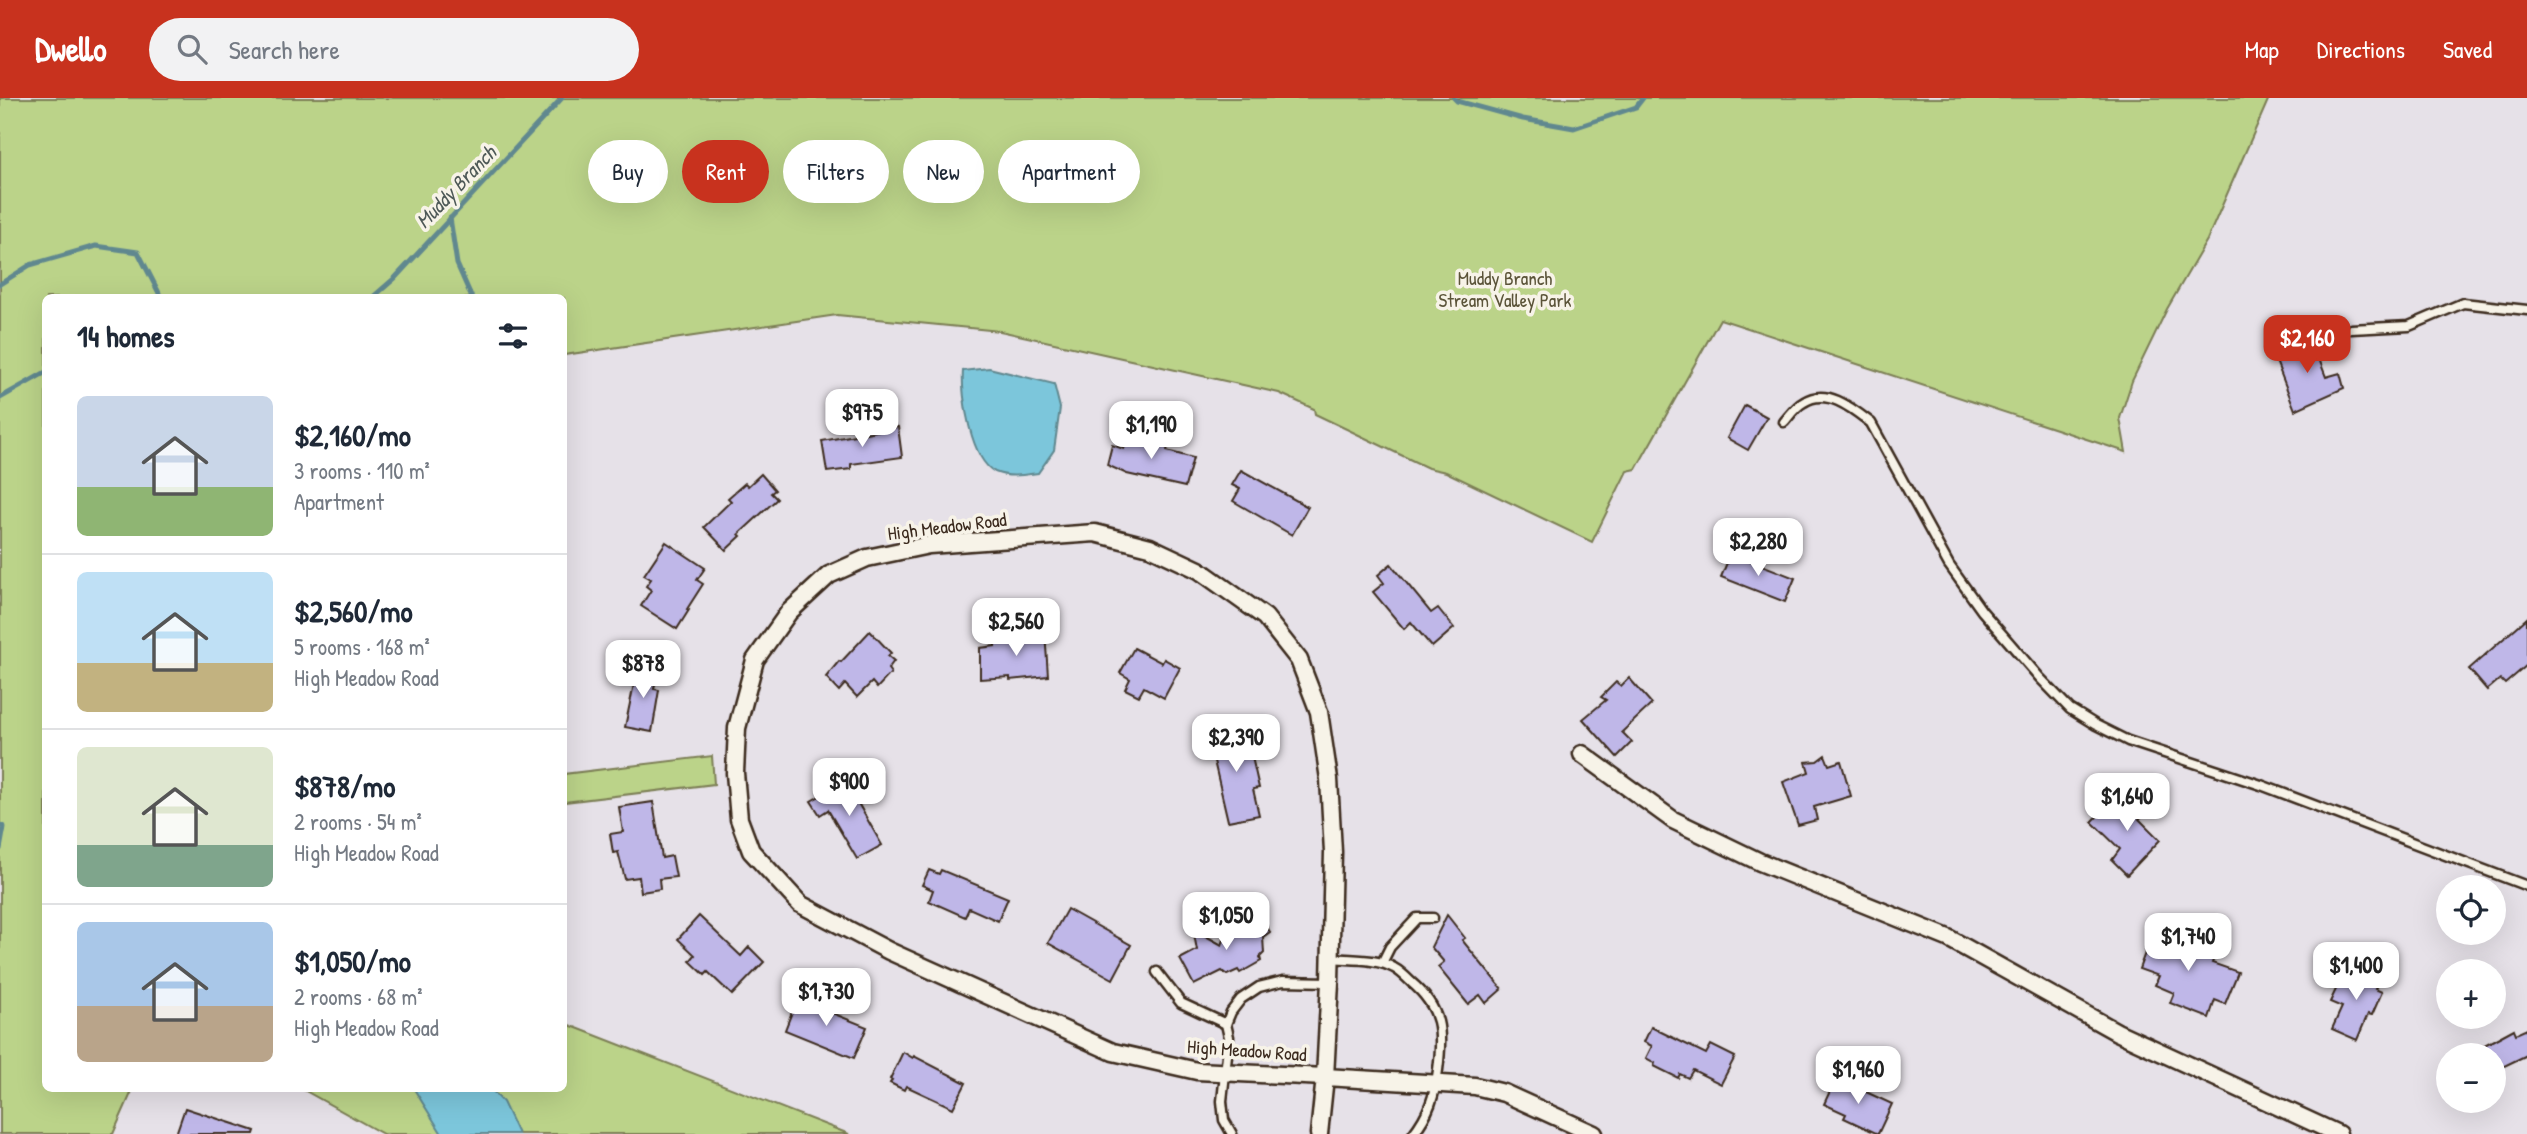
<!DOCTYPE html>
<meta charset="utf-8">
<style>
body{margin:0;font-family:"Patrick Hand",sans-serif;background:#f2f2f3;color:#1f2937;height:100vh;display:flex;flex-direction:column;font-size:26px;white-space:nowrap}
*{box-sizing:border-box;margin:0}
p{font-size:23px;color:#747a83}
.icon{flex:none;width:38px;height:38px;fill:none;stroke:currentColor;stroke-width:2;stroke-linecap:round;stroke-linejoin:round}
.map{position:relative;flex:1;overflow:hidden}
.panel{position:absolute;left:42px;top:196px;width:525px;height:798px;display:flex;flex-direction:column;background:#fff;border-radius:10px;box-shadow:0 7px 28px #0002}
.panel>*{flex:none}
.hud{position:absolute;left:588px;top:42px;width:665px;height:63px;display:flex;gap:14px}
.controls{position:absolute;left:2436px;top:777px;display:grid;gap:14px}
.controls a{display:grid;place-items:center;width:70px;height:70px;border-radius:50%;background:#fff;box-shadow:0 7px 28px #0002;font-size:35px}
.price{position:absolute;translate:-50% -60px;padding:0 16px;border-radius:14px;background:#fff;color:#222;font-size:23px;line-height:46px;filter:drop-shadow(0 2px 4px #0008)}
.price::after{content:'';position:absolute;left:50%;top:42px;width:21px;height:16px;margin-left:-10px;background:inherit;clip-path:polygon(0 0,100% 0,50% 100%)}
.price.current{background:#c8321e;color:#fff}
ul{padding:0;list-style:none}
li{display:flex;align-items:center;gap:21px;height:175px;padding:0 35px}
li+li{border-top:2px solid #e0e1e3}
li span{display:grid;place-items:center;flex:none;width:196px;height:140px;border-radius:10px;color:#555}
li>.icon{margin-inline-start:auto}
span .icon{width:84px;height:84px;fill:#fffc;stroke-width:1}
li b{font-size:30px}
h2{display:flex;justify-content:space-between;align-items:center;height:84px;padding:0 35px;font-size:30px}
.chip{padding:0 24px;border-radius:32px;background:#fff;box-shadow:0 7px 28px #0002;font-size:24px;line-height:63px}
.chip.current{background:#c8321e;color:#fff}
header{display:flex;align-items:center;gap:42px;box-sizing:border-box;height:98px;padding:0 35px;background:#c8321e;color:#fff}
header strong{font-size:33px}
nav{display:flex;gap:38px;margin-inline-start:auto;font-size:24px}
.search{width:490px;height:63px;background:#f2f2f3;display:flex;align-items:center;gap:18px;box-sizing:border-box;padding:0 24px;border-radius:38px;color:#747a83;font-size:26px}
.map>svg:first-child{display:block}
.green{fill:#bbd389;stroke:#7b7e54;stroke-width:2}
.water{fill:#7bc6db;stroke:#61888f;stroke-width:2}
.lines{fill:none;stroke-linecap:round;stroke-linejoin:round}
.stream{stroke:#61888f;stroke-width:5}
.building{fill:#bfb7e8;stroke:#3b2a1e;stroke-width:2}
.lane-casing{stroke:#3b2a1e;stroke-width:13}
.street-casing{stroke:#3b2a1e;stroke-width:21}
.lane{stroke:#f7f3e8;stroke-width:8}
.street{stroke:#f7f3e8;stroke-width:16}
.labels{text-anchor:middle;stroke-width:7;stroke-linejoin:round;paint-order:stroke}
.park-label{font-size:19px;fill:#5b5439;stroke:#f7f3e8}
.street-label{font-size:19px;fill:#3b2a1e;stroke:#f7f3e8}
.water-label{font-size:21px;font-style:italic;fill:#4e5957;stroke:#f7f3e8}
</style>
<header>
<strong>Dwello</strong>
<div class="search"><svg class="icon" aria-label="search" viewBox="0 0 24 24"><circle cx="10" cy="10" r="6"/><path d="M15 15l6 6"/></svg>Search here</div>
<nav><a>Map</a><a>Directions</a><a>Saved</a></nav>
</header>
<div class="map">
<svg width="2527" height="1036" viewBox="0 0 2527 1036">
<rect width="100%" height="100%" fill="#e6e1e8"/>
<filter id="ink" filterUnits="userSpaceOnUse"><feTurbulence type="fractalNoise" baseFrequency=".0143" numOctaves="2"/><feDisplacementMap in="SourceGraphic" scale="14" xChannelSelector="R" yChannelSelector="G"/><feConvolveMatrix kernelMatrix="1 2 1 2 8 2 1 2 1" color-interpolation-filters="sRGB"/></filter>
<g filter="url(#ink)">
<!-- green -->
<g class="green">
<path d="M0,0h2269l-62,142 -40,69 -35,72 -12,37 6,34 -406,-133 -84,150 -9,2 -35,71 -146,-70 -18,-4 -113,-54 -1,-5 -35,-16 -279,-62 -163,-16 -273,40v-57h-518v790l87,1 -20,45h-113z"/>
<path d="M712,658l2,28 -150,18v-28z"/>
<path d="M564,925l285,111h-466l-81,-45 262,-1z"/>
</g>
<!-- water -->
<g class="water">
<path d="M989,270l65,16 6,24 -6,42 -16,23c-14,2 -29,5 -43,-1 -24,-12 -34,-76 -32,-101z"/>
<path d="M414,991h77l12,13 15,32h-76z"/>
</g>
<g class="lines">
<!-- stream -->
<g class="stream">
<path d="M1454,0l3,3 66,18 51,9 62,-21 7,-9"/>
<path d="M450,120l7,46 15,34"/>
<path d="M0,186l30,-19 66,-19 42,6 21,41v5"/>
<path d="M372,200l23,-20 167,-180"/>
<path d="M0,300l46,-26"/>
<path d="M0,727l4,2 -4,22"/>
</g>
</g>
<!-- building -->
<g class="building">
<path d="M2304,237l6,13 4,-2 12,31 14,-4 4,15 -49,22 -19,-49 20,-7 -6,-13z"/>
<path d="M1745,307l22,12 -19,33 -21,-12z"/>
<path d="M898,329l4,30 -51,7v5l-24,3 -5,-31z"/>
<path d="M1129,336l39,12 -1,5 26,7 -8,29 -58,-13 -20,-9 5,-20 12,4z"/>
<path d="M1241,372l67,37 -16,28 -59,-34 7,-12 -8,-4z"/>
<path d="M761,376l14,16 -4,3 6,6 -38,35 2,2 -15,14 -22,-23 27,-26 -3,-3 17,-15 3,3z"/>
<path d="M666,444l39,26 -8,12 6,4 -16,25 2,1 -12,19 -36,-23 10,-16 -5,-4 5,-7 -7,-4z"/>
<path d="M1731,455l64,25 -10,24 -64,-25z"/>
<path d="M1391,466l40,49 7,-5 16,20 -22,19 -21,-25 -7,7 -31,-37 11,-9 -6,-8z"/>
<path d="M2527,520v47l-22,19 -5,-5 -13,11 -18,-21z"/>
<path d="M870,533l21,22 -3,3 6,5 -6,8 3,4 -14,15 -5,-6 -15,15 -12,-13 -6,7 -13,-14 13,-16 2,1z"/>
<path d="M1045,533l3,45 -38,4v-3l-30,2v-31l15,-2v-4l30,-2 -1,-8z"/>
<path d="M1134,550l28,15 2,-4 16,9 -16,30 -20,-11 -5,9 -14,-7 5,-10 -10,-6z"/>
<path d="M638,567l20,3 -4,21 5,1 -7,42 -27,-5z"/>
<path d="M1629,580l23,26 -30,28 10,10 -15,15 -34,-38 23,-19 -5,-3 15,-15 5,4z"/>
<path d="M1239,628l3,14 6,-1 11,49 -6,1 6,26 -31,6 -17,-73 7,-1 -4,-16z"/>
<path d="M1825,657l4,10 12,-4 10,35 -37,11 3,13 -19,5 -15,-43 26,-10 -3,-10 11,-1z"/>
<path d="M844,684l4,8 9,-5 8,14 -7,4 24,42 -25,14 -29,-49 -8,5 -9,-14z"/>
<path d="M2115,700l9,8 7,-8 6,8 9,6 -7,7 21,21 -33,35 -15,-15 8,-11 -28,-27z"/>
<path d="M653,704l9,56 10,-2 4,21 -17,2 1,10 -19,3 -2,-15 -14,2 -7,-27 -5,1 -3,-19 13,-2 -4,-25z"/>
<path d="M929,772l10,4 2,-4 67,28 -10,23 -29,-13 -4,9 -36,-16 4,-11 -11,-5z"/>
<path d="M1067,811l64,36 -18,34 -65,-36z"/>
<path d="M1447,817l18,23 -3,2 40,49 -16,14 -6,-8 -12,9 -30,-37 6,-5 -13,-15z"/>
<path d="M699,818l42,40 8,-9 15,15 -32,33 -24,-23 -3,3 -15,-14 5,-6 -17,-16z"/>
<path d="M1261,819l9,15 -7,5 1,16 -4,4 1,4 -21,12 -2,-3 -11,5 -5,-4 -28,14 -14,-26 17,-9 -4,-21 29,16 6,-16 8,2 10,-8 2,2z"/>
<path d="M2154,831l62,24 -4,10 26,9 -13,32 -10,-4 -6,18 -39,-15 4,-10 -19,-8 4,-9 -20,-7z"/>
<path d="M2351,868l29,12 -5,11 7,3 -10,23 -4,-1 -11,26 -25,-11 10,-22 -12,-5 8,-17 4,2z"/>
<path d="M797,901l70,28 -13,31 -69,-28z"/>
<path d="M1651,929l55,27 5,-9 24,12 -14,27 -28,-14 -5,8 -8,-4 -2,4 -24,-12 1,-3 -9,-5 6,-12 -8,-4z"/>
<path d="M2514,931l2,5 11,-5v26l-33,16v-16h-28z"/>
<path d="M903,954l10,6 1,-2 52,27 -13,25 -47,-22 -2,4 -14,-7 2,-3 -2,-1z"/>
<path d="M1836,980l56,26 -14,30 -34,-16 2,-4 -22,-10z"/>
<path d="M185,1010l70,23 -1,3h-78z"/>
</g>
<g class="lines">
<defs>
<g id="lane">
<path d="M2351,231l58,-3 54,-23 64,7"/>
<path d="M1784,324c6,-7 12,-16 20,-20 23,-15 49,7 67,21l78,142 33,46 58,67 30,31 26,16 32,16 133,44 266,101"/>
<path d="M1330,860c20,2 47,0 64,10 6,3 12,9 17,14 31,26 32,50 27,88 -3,25 -9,44 -25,64"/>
<path d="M1382,865l8,-16 27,-29h16"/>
<path d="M1157,874l24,31 45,21"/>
<path d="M1232,1036l-8,-14 -2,-19 7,-64 -3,-13 5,-12 10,-13 18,-12 24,-6 47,1"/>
</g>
<g id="street">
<path d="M1582,656l91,66 87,42 188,76 169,94 221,102"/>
<path d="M1319,1036l6,-57 5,-95 3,-130 -4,-73 -10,-67 -20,-52 -34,-43 -66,-47 -49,-23 -55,-14 -166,12 -62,13 -38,17 -40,37 -34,48 -18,68 -2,45 4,46 12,32 49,53 89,47 224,101 84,19 128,6 150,9 29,7 90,41"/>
</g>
</defs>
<!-- lane casing -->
<use href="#lane" class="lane-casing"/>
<!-- street casing -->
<use href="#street" class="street-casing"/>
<!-- lane -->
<use href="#lane" class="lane"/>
<!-- street -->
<use href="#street" class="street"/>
</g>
</g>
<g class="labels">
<!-- park labels -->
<g class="park-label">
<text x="1505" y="187">Muddy Branch<tspan x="1505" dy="22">Stream Valley Park</tspan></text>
</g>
<!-- street labels -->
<g class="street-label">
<text transform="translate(947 428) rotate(-7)" y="7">High Meadow Road</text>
<text transform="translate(1247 952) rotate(4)" y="7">High Meadow Road</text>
</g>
<!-- water labels -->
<g class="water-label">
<text transform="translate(456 89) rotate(-46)" y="7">Muddy Branch</text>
</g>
</g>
</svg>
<div class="controls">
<a><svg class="icon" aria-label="locate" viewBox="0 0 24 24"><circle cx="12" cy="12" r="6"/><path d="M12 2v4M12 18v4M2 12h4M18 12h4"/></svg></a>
<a>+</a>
<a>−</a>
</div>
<b class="price current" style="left:2307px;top:277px">$2,160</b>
<b class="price" style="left:862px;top:351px">$975</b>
<b class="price" style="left:1151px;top:363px">$1,190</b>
<b class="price" style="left:1758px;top:480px">$2,280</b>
<b class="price" style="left:1016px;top:560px">$2,560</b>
<b class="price" style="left:643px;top:602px">$878</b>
<b class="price" style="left:1236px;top:676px">$2,390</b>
<b class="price" style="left:849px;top:720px">$900</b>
<b class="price" style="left:2127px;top:735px">$1,640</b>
<b class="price" style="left:1226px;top:854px">$1,050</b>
<b class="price" style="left:2188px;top:875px">$1,740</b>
<b class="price" style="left:2356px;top:904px">$1,400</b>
<b class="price" style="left:826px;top:930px">$1,730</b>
<b class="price" style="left:1858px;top:1008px">$1,960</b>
<div class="hud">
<a class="chip">Buy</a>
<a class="chip current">Rent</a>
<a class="chip">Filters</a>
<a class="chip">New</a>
<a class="chip">Apartment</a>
</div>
<section class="panel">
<h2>14 homes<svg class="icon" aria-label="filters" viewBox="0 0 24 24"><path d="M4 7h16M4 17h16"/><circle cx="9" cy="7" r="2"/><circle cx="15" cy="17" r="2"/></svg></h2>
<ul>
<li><span style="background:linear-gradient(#c9d6e8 65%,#8fb573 0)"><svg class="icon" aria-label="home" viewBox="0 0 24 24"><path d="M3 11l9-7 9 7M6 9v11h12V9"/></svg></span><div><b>$2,160/mo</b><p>3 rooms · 110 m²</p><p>Apartment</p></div></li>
<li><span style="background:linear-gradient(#bfe0f5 65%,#c2b280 0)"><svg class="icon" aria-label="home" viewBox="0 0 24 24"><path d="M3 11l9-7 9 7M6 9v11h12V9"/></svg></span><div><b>$2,560/mo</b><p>5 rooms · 168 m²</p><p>High Meadow Road</p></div></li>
<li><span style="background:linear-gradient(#dfe7d0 70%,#7fa58c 0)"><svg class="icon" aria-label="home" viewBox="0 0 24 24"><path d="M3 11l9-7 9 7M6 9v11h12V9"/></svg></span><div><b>$878/mo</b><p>2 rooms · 54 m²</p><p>High Meadow Road</p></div></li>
<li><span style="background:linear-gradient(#a9c7e8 60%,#b9a48a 0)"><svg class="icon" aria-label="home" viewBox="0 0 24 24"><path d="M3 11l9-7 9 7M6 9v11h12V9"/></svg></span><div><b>$1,050/mo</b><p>2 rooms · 68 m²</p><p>High Meadow Road</p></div></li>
</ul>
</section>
</div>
